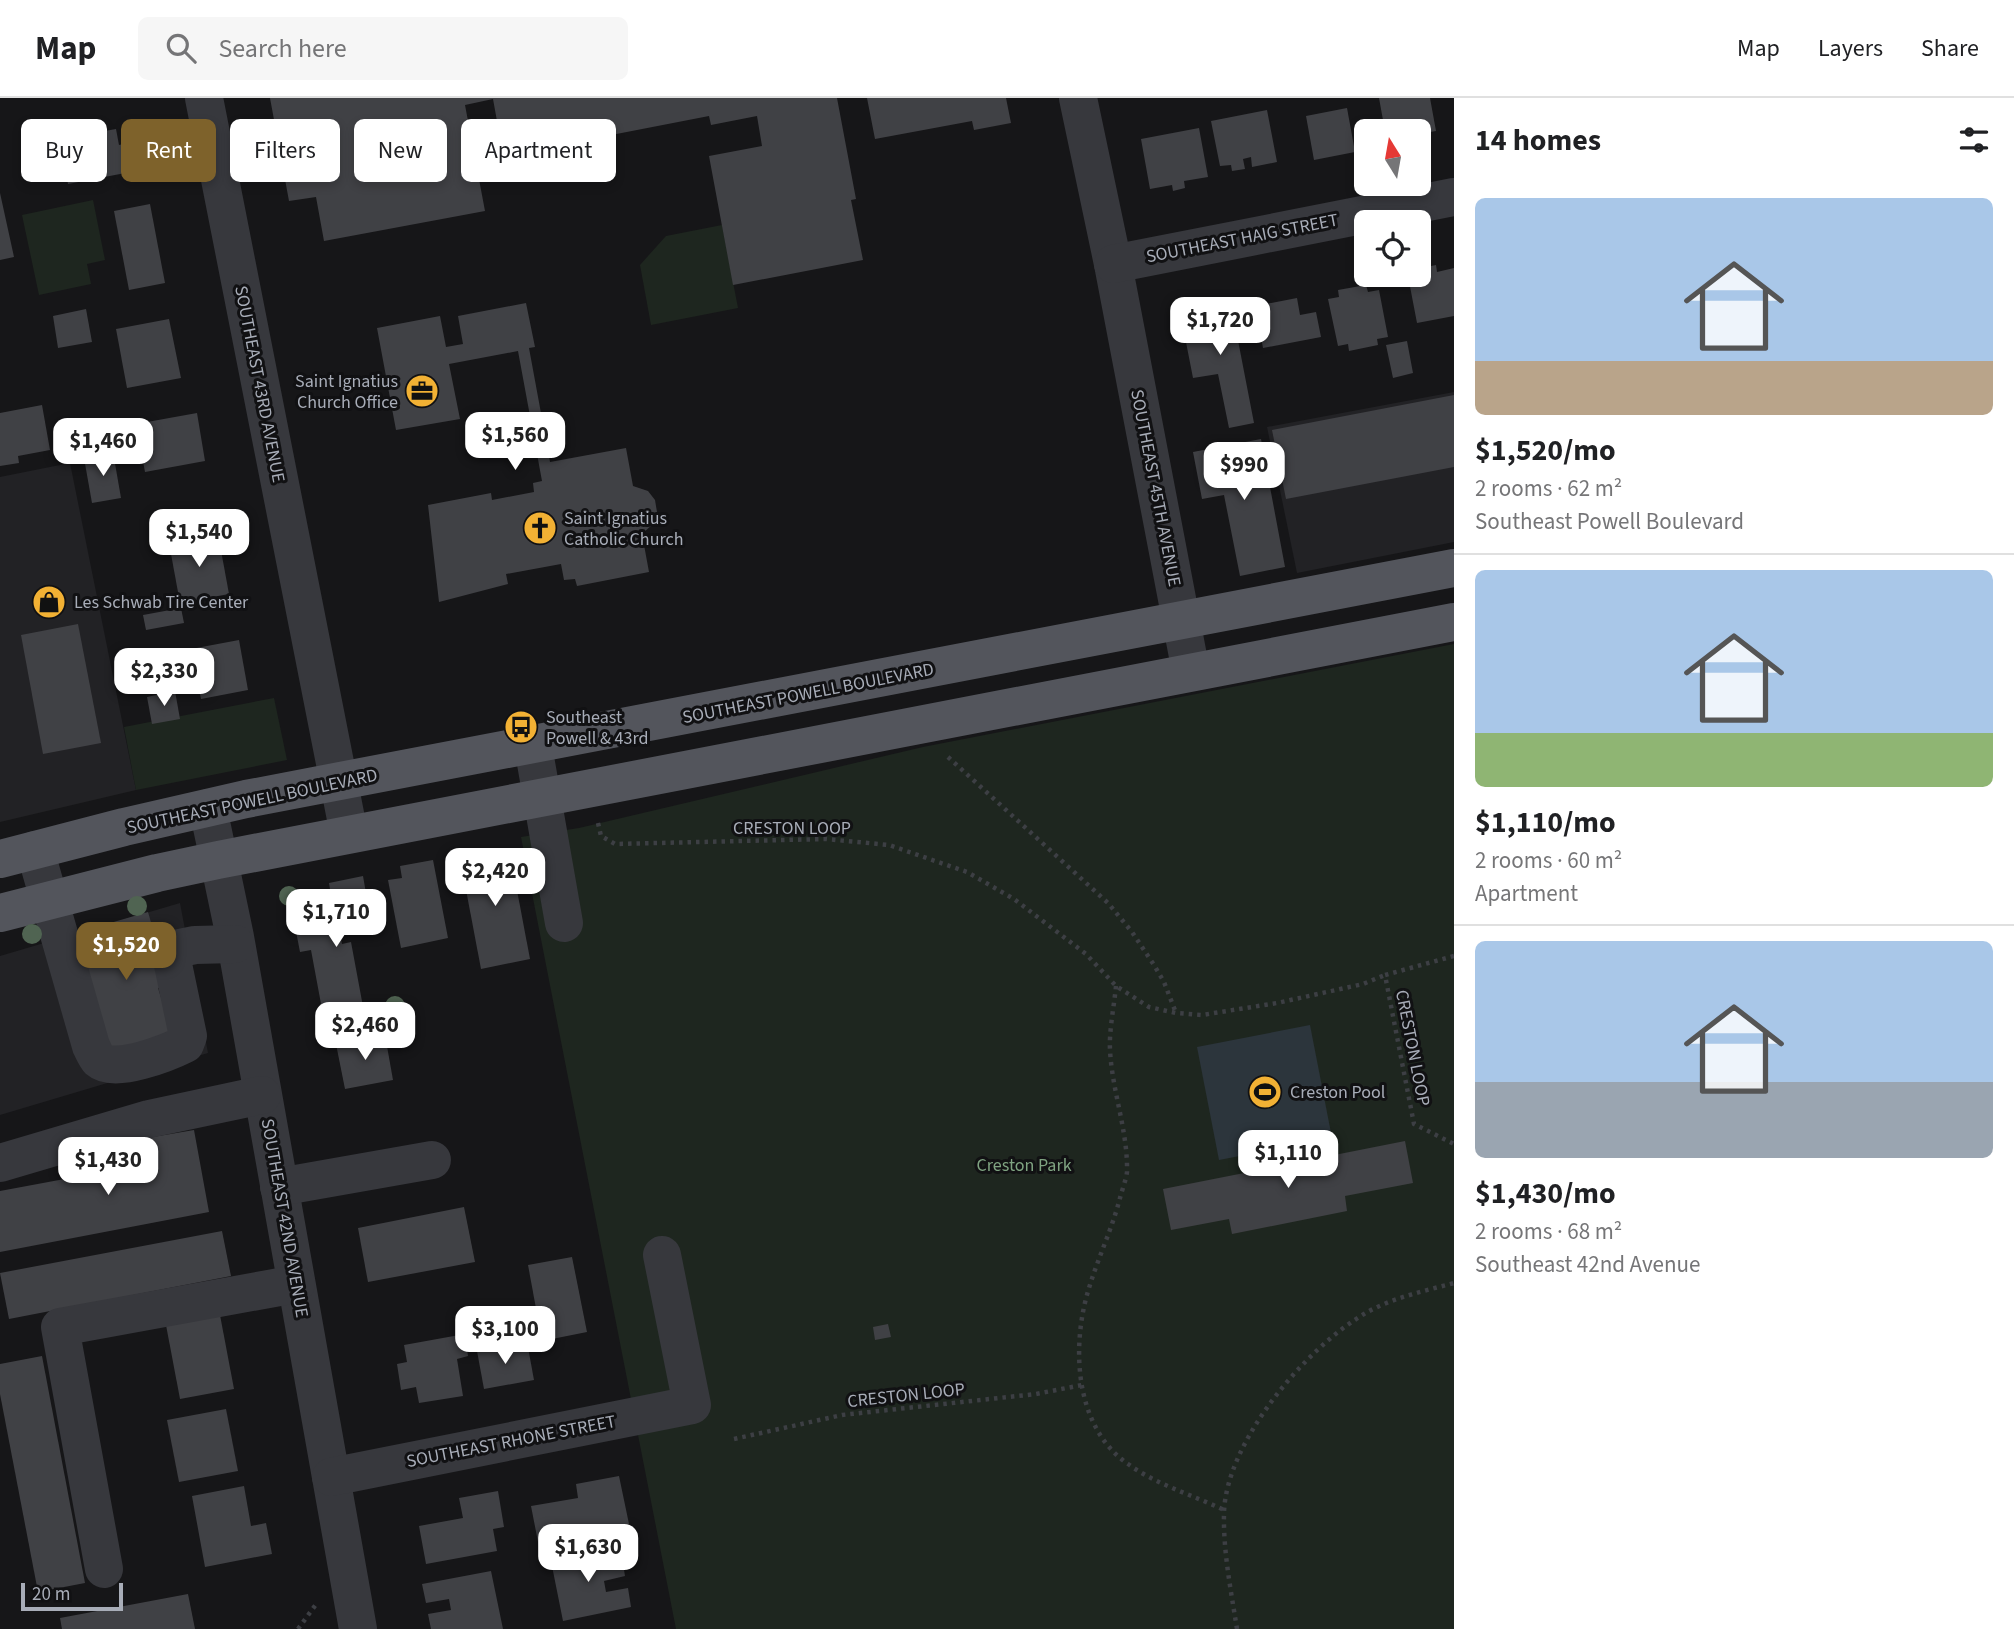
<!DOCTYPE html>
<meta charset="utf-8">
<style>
body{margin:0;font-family:"Source Sans 3",sans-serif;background:#f6f6f6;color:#202124;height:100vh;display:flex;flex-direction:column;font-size:26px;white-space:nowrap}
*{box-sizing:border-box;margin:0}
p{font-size:23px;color:#757577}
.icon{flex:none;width:38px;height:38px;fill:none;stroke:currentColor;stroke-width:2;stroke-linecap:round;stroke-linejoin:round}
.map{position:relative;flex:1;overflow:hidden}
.side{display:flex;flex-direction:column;background:#fff;width:560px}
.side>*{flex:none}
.guide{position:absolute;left:21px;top:21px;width:665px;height:63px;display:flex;gap:14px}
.needle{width:46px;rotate:349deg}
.tools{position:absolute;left:1354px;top:21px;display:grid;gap:14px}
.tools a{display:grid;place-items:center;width:77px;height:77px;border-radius:10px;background:#fff;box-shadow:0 4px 10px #0003;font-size:35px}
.scale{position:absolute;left:21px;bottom:18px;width:102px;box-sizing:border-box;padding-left:7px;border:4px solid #a8adb8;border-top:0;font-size:19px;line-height:24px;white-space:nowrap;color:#a8adb8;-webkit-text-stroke:5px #111113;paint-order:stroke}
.price{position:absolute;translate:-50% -60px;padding:0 16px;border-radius:14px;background:#fff;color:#222;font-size:23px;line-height:46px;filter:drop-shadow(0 2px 4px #0008)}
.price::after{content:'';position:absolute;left:50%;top:42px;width:21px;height:16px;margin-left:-10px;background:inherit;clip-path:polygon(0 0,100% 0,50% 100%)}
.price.selected{background:#7e622b;color:#fff}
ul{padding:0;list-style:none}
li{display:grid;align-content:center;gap:14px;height:371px;padding:0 21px}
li+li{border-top:2px solid #e0e0e0}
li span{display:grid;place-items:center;height:217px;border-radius:10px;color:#555}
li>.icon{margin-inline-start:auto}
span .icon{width:126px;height:126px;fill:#fffc;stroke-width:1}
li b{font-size:30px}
h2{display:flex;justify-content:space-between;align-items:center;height:84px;padding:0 21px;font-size:30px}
.pill{padding:0 24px;border-radius:10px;background:#fff;box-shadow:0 4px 10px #0003;font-size:24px;line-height:63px}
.pill.selected{background:#7e622b;color:#fff}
header{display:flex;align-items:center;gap:42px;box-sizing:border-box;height:98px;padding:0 35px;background:#fff;border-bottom:2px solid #e0e0e0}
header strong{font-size:33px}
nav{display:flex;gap:38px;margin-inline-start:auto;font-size:24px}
.search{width:490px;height:63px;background:#f6f6f6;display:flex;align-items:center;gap:18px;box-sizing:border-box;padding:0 24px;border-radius:10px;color:#757577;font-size:26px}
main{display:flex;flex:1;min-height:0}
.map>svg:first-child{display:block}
.built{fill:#222225}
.green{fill:#1e261f}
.water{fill:#2c353c}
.building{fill:#404145}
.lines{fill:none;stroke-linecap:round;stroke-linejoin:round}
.path{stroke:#3d3f44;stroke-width:4.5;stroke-dasharray:3.5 5;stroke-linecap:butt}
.minor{stroke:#37383d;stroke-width:38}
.major{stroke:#53555c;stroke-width:38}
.tree{fill:#506452}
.labels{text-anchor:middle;stroke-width:6;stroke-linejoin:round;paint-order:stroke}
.street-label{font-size:18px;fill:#a8adb8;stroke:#111113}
.poi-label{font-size:18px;fill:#a8adb8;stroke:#111113;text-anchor:start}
.park-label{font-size:18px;fill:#7fa381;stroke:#111113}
</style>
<header>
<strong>Map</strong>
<div class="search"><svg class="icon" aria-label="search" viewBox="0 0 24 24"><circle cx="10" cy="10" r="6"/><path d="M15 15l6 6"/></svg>Search here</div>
<nav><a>Map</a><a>Layers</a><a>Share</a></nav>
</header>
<main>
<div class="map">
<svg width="1454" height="1531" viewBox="0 0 1454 1531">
<rect width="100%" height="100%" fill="#161618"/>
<!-- built -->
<g class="built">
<path d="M1454,294v150l-157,31 -30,-146z"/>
<path d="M70,365l66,327 -136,32v-345z"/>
<path d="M180,805l28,150 -208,62v-159z"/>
</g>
<!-- green -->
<g class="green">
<path d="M93,102l12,60 -18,4 4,20 -52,11 -17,-80z"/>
<path d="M722,127l16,83 -87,17 -11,-60 26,-29z"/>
<path d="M1454,546v985h-778l-155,-792 58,-9 344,-81z"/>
<path d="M274,600l13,62 -151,30 -12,-63z"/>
</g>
<!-- water -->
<path class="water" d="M1310,927l22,113 -113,22 -22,-113z"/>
<!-- building -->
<g class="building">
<path d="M270,0h567l19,101 -5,1 12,60 -130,25 -24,-129 53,-10 -5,-30 -46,9 -2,-9 -144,28 -2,-13 -62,12 -8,-44 -28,6 20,106 -161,30 -8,-44 -27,4z"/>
<path d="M867,0h139l5,25 -37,7 -2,-9 -97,18z"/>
<path d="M1379,0h51l6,33 -17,3v-3h-34z"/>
<path d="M1347,10l8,44 -41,8 -8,-44z"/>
<path d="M1267,12l10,52 -25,5 -1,-10 -8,2 2,10 -13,2 -1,-6 -11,1 -9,-45z"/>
<path d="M1199,30l9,49 -24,4 1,7 -12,3 -1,-6 -22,4 -9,-50z"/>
<path d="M116,31l3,16 17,-4 5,29 -73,14 -8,-45z"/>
<path d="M0,95l14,64 -14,3z"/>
<path d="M150,106l15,79 -36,7 -15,-79z"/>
<path d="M1436,167l1,7 17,-4v48l-37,7 -9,-47 19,-3 -1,-6z"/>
<path d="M1366,187l2,7 11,-2 9,47 -11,2 1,6 -29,6 -1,-7 -10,2 -10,-47 11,-2 -1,-7z"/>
<path d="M1297,200l3,17 16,-3 5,25 -58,11 -8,-42z"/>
<path d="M1230,201l24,124 -25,5 -11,-54 -25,4 -8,-41 8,-1 -6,-29z"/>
<path d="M526,205l9,44 -6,1 21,114 76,-14 7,38 15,5 7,9 2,12 -3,11 -12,11 7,38 -72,14 -2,-7 -11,1 -3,-16 -55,10 2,10 -69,18 -11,-97 63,-12 1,7 42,-8 -1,-9 9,-2 -24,-130 -69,13 11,55 -64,11 -19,-102 63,-12 6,31 17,-3 -5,-28z"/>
<path d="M86,211l6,33 -34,6 -5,-32z"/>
<path d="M169,221l12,59 -54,10 -11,-59z"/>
<path d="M1407,243l6,32 -20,5 -7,-33z"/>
<path d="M1454,297v72l-168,32 -14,-69z"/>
<path d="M42,307l8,45 -32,6 1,7 -19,3v-53z"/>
<path d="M197,315l8,48 -60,11 -9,-48z"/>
<path d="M1261,341l24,128 -45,9 -16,-81 -22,4 -9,-47z"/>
<path d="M113,354l8,46 -29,5 -8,-45z"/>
<path d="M218,436l11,60 -49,9 -11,-60z"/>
<path d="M181,510l3,15 -38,7 -3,-15z"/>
<path d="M78,526l23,119 -58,11 -22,-119z"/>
<path d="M239,542l9,50 -47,9 -10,-50z"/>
<path d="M175,593l5,28 -28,5 -5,-27z"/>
<path d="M509,750l21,111 -49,10 -21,-111z"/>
<path d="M433,762l15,78 -47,10 -13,-68 14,-2 -2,-12z"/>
<path d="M363,778l7,40 -32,7 4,21 9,-2 13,70 -40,8 -13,-70 -11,2 -6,-31 40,-7 -5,-31z"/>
<path d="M148,814l21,73 -11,3 14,45 -61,18 -38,-94 26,-8 -6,-21z"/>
<path d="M385,937l8,45 -48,9 -9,-45z"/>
<path d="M194,1032l15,82 -209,40v-61l145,-27 -4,-25z"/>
<path d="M1405,1043l8,42 -68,13 2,15 -115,23 -3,-15 -58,11 -8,-41z"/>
<path d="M464,1109l11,55 -107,20 -10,-54z"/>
<path d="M222,1133l9,45 -222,43 -9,-46z"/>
<path d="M572,1159l15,75 -45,9 -14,-76z"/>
<path d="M220,1217l14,74 -54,10 -14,-74z"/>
<path d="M888,1226l3,13 -16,3 -2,-13z"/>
<path d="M465,1236l3,22 -11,3 6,37 -44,7 -3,-16 -15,3 -4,-26 10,-2 -3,-17z"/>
<path d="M527,1244l7,38 -50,9 -7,-38z"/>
<path d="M42,1258l43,227 -47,9 -38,-198v-30z"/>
<path d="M226,1311l12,62 -59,11 -12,-62z"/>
<path d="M619,1378l10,48 -39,8 1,6 -52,9 -8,-41 47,-8 -2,-14z"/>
<path d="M244,1388l7,40 15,-3 6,31 -67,13 -13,-71z"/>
<path d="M498,1393l6,36 -11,2 4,22 -71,13 -7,-38 44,-8 -4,-20z"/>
<path d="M597,1450l3,13 22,-4 3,19 -21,5 2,11 22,-4 3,19 -68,14 -13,-65z"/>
<path d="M491,1473l12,58h-72l-3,-15 23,-4 -2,-11 -23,4 -4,-19z"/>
<path d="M188,1496l7,35h-133l-2,-11z"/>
</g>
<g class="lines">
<!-- path -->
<g class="path">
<path d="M948,659l160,146 24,29 22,33 10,17 12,31"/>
<path d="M598,725l3,13 14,8 211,-5 63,6 78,27 47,27 72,55 30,32 33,21 27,6 26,2 75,-12 86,-19 22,-9"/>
<path d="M1454,858l-69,19 29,149 40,20"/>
<path d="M1116,888c-2,21 -7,44 -6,64 2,41 18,81 17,122 -1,8 -5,18 -7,26 -8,31 -22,60 -31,90 -18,57 -15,139 39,176 29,21 65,31 96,46"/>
<path d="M734,1341l108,-24 194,-21 46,-9"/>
<path d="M298,1531l19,-26"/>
<path d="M1237,1531c-6,-38 -14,-78 -13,-116 2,-71 81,-164 140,-199 27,-16 60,-23 90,-31"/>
</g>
<!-- minor -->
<g class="minor">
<path d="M204,0l145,736"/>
<path d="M1078,0l35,166 78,408"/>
<path d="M1113,166l341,-67"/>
<path d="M533,648l31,177"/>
<path d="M208,710l27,129 123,692"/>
<path d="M35,752l56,196c2,4 5,11 8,14 16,14 70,-8 86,-16l3,-8 -18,-86 25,-5 40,-1"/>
<path d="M0,1065l149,-44 113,-24"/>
<path d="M279,1089l153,-27"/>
<path d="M331,1379l361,-72 -30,-150"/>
<path d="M104,1471l-44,-242 236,-43"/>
</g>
<!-- major -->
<g class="major">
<path d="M0,761l124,-32 122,-28 1208,-231"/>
<path d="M0,815l157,-40 61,-13 1236,-238"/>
</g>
</g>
<!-- trees -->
<g class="tree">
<circle cx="289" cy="798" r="10"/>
<circle cx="137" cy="808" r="10"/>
<circle cx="32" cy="836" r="10"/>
<circle cx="395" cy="908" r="10"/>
</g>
<!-- icons -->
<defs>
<symbol id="office-disc" viewBox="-11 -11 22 22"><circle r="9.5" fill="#f2b134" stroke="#111113"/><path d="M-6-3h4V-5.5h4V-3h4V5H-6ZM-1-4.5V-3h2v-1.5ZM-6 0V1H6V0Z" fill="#111"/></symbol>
<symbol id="church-disc" viewBox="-11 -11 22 22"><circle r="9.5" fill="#f2b134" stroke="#111113"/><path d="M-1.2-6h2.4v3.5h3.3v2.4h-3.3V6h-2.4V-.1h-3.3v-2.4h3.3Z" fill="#111"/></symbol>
<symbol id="shop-disc" viewBox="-11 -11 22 22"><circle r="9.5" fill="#f2b134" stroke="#111113"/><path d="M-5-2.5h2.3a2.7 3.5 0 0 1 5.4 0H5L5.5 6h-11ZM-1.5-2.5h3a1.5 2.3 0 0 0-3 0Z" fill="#111"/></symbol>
<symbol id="bus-disc" viewBox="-11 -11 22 22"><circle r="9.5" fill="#f2b134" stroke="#111113"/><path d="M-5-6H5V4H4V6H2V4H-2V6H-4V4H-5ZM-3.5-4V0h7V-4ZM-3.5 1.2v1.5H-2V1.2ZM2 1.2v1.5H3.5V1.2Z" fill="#111"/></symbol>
<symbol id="stadium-disc" viewBox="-11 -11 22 22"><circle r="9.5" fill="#f2b134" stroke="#111113"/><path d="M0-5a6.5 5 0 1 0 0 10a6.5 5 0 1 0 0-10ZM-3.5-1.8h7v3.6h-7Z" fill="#111"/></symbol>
</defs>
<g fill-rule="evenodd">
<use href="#office-disc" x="403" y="274" width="38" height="38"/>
<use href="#church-disc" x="521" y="411" width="38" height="38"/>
<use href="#shop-disc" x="30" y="485" width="38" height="38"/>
<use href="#bus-disc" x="502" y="610" width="38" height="38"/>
<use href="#stadium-disc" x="1246" y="975" width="38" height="38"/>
</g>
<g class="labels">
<!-- street labels -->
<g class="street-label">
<text transform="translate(1242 140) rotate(-11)" y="6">SOUTHEAST HAIG STREET</text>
<text transform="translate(260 286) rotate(79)" y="6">SOUTHEAST 43RD AVENUE</text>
<text transform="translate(1156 390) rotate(79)" y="6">SOUTHEAST 45TH AVENUE</text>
<text transform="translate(808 595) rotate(-11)" y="6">SOUTHEAST POWELL BOULEVARD</text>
<text transform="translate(252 703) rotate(-12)" y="6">SOUTHEAST POWELL BOULEVARD</text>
<text x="792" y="736">CRESTON LOOP</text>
<text transform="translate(1413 950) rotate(79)" y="6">CRESTON LOOP</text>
<text transform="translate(285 1120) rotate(80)" y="6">SOUTHEAST 42ND AVENUE</text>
<text transform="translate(906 1297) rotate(-6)" y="6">CRESTON LOOP</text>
<text transform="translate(511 1343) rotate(-11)" y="6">SOUTHEAST RHONE STREET</text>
</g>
<!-- poi labels -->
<g class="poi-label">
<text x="398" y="289" text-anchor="end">Saint Ignatius<tspan x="398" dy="21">Church Office</tspan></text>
<text x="564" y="426">Saint Ignatius<tspan x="564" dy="21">Catholic Church</tspan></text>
<text x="74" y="510">Les Schwab Tire Center</text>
<text x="546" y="625">Southeast<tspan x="546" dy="21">Powell &amp; 43rd</tspan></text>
<text x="1290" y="1000">Creston Pool</text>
</g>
<!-- park labels -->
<g class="park-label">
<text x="1024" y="1073">Creston Park</text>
</g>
</g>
</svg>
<div class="tools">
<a><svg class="needle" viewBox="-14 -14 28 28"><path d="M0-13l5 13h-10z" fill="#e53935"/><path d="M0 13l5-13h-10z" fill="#757577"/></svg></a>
<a><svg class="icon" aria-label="locate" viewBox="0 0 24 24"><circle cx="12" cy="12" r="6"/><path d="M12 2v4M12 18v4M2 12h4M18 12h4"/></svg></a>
</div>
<div class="scale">20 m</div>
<b class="price" style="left:1220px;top:259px">$1,720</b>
<b class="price" style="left:515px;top:374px">$1,560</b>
<b class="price" style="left:103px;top:380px">$1,460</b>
<b class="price" style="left:1244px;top:404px">$990</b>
<b class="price" style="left:199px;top:471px">$1,540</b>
<b class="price" style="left:164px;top:610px">$2,330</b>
<b class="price" style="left:495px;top:810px">$2,420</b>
<b class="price" style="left:336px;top:851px">$1,710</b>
<b class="price selected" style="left:126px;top:884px">$1,520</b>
<b class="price" style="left:365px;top:964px">$2,460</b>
<b class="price" style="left:1288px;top:1092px">$1,110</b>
<b class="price" style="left:108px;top:1099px">$1,430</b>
<b class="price" style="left:505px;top:1268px">$3,100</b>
<b class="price" style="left:588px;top:1486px">$1,630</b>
<div class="guide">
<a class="pill">Buy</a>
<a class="pill selected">Rent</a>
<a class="pill">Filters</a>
<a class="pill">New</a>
<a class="pill">Apartment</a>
</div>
</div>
<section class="side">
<h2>14 homes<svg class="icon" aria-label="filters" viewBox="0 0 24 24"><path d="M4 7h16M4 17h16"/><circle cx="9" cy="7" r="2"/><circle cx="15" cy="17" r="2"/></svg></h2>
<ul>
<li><span style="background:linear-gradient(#a9c7e8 75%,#b9a48a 0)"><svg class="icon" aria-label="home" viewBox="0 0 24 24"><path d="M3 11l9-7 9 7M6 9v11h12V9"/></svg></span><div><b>$1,520/mo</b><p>2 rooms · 62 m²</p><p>Southeast Powell Boulevard</p></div></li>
<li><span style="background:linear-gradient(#a9c7e8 75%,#8fb573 0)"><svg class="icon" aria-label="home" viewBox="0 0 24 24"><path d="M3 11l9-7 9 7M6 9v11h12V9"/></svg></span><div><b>$1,110/mo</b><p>2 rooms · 60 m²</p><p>Apartment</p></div></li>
<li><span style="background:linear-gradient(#a9c7e8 65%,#9aa5b1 0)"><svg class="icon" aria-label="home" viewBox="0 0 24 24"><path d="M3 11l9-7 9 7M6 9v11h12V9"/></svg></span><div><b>$1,430/mo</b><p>2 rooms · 68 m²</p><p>Southeast 42nd Avenue</p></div></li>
</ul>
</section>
</main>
